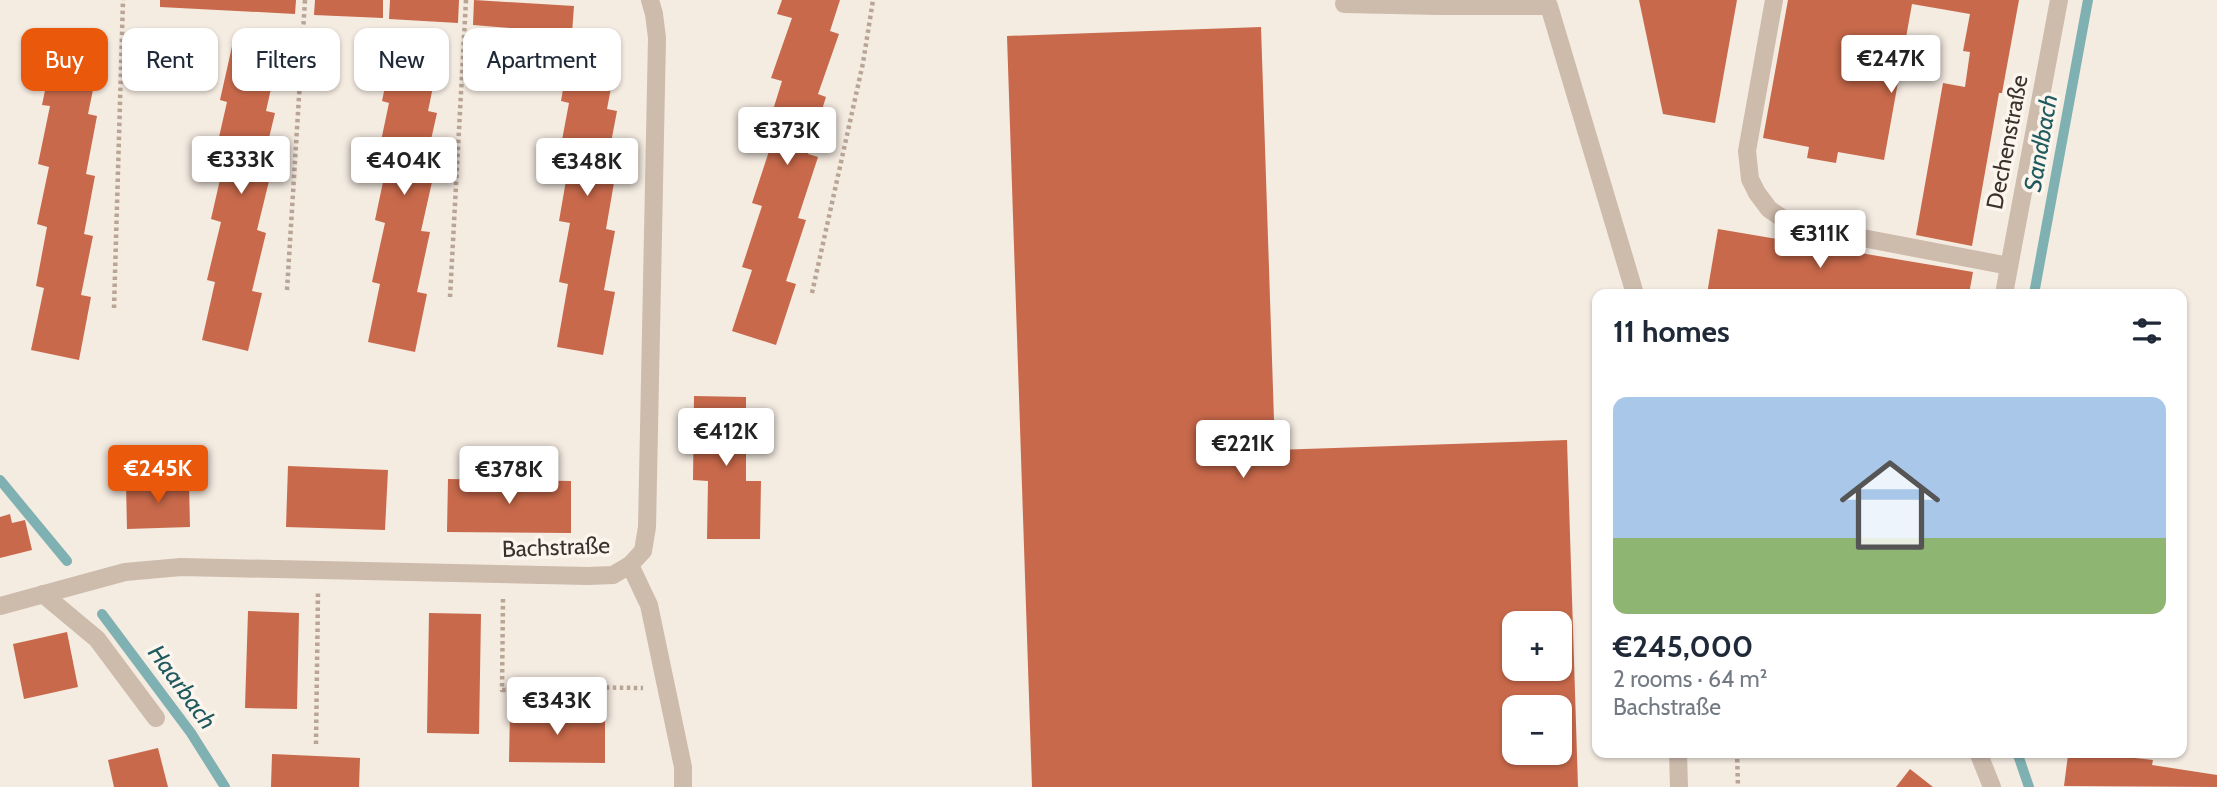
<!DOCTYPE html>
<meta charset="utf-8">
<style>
body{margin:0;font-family:Cabin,sans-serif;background:#f2f2f3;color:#1f2937;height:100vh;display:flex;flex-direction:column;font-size:26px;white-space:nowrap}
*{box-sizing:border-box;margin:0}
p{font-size:23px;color:#747a83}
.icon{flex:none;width:38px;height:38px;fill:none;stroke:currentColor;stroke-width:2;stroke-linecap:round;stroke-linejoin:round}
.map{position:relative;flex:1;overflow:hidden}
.sheet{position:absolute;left:1592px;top:289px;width:595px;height:469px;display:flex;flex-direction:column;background:#fff;border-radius:14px;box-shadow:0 2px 5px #0004}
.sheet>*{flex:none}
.hud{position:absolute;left:21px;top:28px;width:665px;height:63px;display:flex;gap:14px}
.tools{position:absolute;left:1502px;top:611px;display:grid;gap:14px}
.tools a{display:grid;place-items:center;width:70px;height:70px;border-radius:14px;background:#fff;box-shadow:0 2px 5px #0004;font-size:35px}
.price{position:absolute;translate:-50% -60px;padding:0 16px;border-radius:7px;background:#fff;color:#222;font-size:23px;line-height:46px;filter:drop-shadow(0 2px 4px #0008)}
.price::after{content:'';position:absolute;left:50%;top:42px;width:21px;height:16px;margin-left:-10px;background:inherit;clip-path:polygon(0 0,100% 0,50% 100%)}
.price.active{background:#ea580c;color:#fff}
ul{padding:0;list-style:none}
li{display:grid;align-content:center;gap:14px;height:371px;padding:0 21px}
li span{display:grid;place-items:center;height:217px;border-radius:14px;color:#555}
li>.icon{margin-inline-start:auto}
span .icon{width:126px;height:126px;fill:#fffc;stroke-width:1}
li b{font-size:30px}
h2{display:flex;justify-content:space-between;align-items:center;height:84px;padding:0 21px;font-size:30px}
.chip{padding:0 24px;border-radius:14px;background:#fff;box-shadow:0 2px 5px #0004;font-size:24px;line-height:63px}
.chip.active{background:#ea580c;color:#fff}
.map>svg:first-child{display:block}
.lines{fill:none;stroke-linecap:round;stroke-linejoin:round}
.stream{stroke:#7fb0b2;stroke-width:10}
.building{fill:#c8694b;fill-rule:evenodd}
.path{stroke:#b9a596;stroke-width:4.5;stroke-dasharray:3.5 3.5;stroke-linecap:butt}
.minor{stroke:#cdbbac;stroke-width:18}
.labels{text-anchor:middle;stroke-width:7;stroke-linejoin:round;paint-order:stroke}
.street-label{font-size:23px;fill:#3b302b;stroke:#fbf5ee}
.water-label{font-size:24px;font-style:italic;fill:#1f5a5e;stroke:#fbf5ee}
</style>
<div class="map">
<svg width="2217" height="787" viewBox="0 0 2217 787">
<rect width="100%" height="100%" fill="#f4ebe1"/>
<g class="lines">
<!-- stream -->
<g class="stream">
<path d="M2034,294l54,-294"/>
<path d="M0,480l67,81"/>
<path d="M102,614l89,119 34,54"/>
<path d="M2017,752l12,35"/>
</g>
</g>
<!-- building -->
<g class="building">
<path d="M160,0h136l-1,14 -135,-7z"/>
<path d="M315,0h68v18l-69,-3z"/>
<path d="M390,0h69l-1,23 -69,-4z"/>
<path d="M474,0l100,6 -2,27 -99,-8z"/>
<path d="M782,0h58l-10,31 9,3 -21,60 8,3 -18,57 10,3 -20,61 8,2 -20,61 10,3 -20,61 -44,-14 20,-61 -10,-3 20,-61 -10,-3 20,-61 -8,-3 18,-58 -11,-3 21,-60 -15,-4z"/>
<path d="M1639,0h98l-22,123 -52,-9z"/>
<path d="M1788,0h231l-17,93h-3l-27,153 -56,-11 27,-152 22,4 5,-35 -7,-1 7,-37 -58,-10 -28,156 -46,-8 -2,11 -29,-5 2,-11 -46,-9z"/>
<path d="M1261,27l14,423 292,-10 11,347h-546l-25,-751zM1514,623h45v45h-45zM1514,707h45v45h-45z"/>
<path d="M233,42l46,11 -13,58 9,2 -14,58 10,2 -14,57 9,3 -14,58 10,2 -14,58 -46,-11 13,-58 -8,-2 14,-58 -10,-3 13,-57 -10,-3 13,-57 -7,-2z"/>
<path d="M394,43l46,10 -12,58 9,2 -13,58 10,2 -13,58 9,1 -13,60 10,2 -12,58 -47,-10 12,-58 -8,-2 13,-59 -10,-3 12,-57 -10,-3 12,-57 -7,-2z"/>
<path d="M571,43l47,8 -11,58 10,2 -11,58 10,2 -10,58 9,2 -11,59 11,2 -12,63 -46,-8 11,-63 -9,-2 11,-59 -11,-2 10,-58 -11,-2 11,-58 -8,-2z"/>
<path d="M54,47l46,9 -12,58 9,2 -11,58 9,2 -11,58 9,2 -12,59 10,2 -12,63 -48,-10 13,-62 -8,-2 11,-59 -10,-3 12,-57 -11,-3 12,-58 -8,-1z"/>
<path d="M1718,229l255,43 -4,22h-262z"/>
<path d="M694,396l52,1v84h15l-1,58h-53l1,-58 -15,-1z"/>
<path d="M288,466l100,4 -3,60 -99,-3z"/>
<path d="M448,479l123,2v52l-124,-1z"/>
<path d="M158,482h31l1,45 -63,2 -1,-46z"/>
<path d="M10,514l2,9 13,-3 7,30 -32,8v-41z"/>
<path d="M248,611l51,2 -2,96 -52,-1z"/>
<path d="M429,613l52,1 -2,120 -52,-1z"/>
<path d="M67,632l11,55 -54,12 -11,-55z"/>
<path d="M510,710l95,1v52l-96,-1z"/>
<path d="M158,748l10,39h-54l-6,-27z"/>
<path d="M2082,752l71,8 -1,5 65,10v12l-153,-1 4,-31 14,2z"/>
<path d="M272,754l88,4 -1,29h-88z"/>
<path d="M1910,769l23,18h-37z"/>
</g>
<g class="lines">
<!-- path -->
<g class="path">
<path d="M287,290l18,-290"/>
<path d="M812,293l51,-230 10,-63"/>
<path d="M450,297l16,-297"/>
<path d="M114,308l9,-308"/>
<path d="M503,599l-1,91 57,2 10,-5 74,1"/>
<path d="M316,744l2,-152"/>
<path d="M1737,752l1,35"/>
</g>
<!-- minor -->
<g class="minor">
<path d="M1774,0l-27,151 3,28 7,14 12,16 16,11 20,7 204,39"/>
<path d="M1344,4l96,2h109l86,288"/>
<path d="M2004,294l55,-294"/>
<path d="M630,565l19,40 34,162v20"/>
<path d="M43,594l54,45 59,79"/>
<path d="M0,606l125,-34 56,-5 407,9 25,-1 17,-10 13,-14 4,-24 10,-489 -3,-24 -4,-14"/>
<path d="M1678,752l1,35"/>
<path d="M1978,752l14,35"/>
</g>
</g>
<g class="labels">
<!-- street labels -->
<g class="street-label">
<text transform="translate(2007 142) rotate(-79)" y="8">Dechenstraße</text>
<text transform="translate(556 547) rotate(-2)" y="8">Bachstraße</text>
</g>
<!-- water labels -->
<g class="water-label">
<text transform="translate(2041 143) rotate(-80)" y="8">Sandbach</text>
<text transform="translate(182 687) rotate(54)" y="8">Haarbach</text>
</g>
</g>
</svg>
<div class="tools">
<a>+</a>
<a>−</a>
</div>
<b class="price" style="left:1891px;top:95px">€247K</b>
<b class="price" style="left:787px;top:167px">€373K</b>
<b class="price" style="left:241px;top:196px">€333K</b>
<b class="price" style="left:404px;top:197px">€404K</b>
<b class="price" style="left:587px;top:198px">€348K</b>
<b class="price" style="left:1820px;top:270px">€311K</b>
<b class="price" style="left:726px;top:468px">€412K</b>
<b class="price" style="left:1243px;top:480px">€221K</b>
<b class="price active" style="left:158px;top:505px">€245K</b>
<b class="price" style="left:509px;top:506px">€378K</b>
<b class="price" style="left:557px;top:737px">€343K</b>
<div class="hud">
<a class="chip active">Buy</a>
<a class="chip">Rent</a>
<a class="chip">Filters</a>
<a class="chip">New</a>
<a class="chip">Apartment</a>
</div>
<section class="sheet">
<h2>11 homes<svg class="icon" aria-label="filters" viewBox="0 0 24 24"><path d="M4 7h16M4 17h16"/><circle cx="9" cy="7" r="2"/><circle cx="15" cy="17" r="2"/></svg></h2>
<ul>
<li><span style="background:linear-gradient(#a9c7e8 65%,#8fb573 0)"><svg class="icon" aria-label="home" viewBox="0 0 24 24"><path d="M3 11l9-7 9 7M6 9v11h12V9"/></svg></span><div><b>€245,000</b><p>2 rooms · 64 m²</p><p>Bachstraße</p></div></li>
</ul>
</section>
</div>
